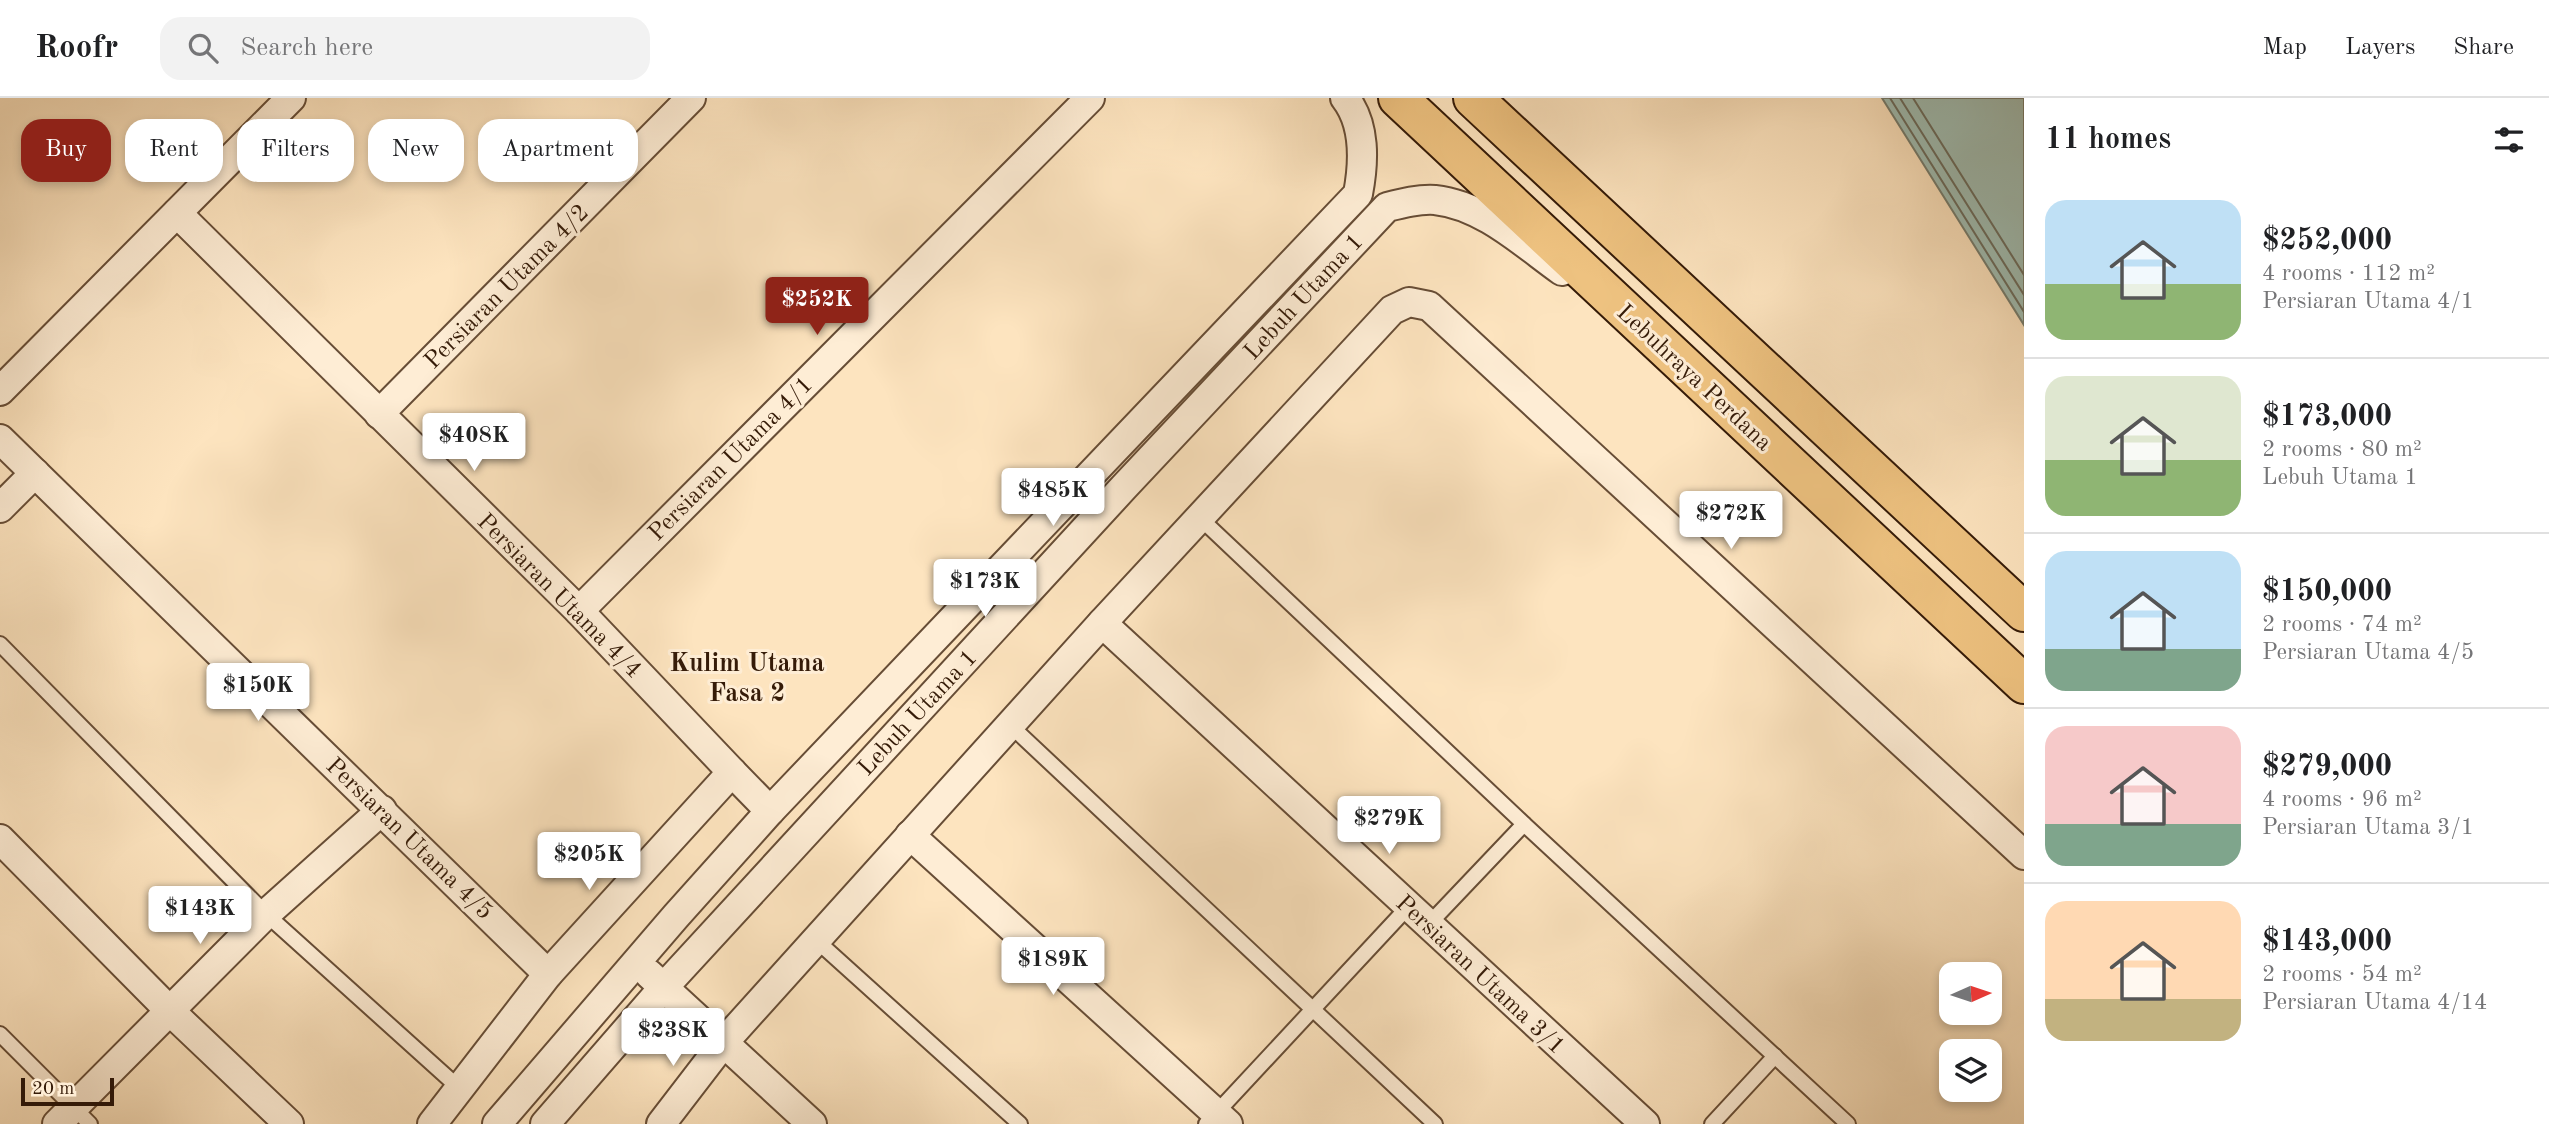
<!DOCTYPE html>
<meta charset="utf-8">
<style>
body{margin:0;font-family:"Old Standard TT",serif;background:#f2f2f2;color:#202124;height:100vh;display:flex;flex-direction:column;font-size:26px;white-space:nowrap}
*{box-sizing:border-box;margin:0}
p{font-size:23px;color:#757577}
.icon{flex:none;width:38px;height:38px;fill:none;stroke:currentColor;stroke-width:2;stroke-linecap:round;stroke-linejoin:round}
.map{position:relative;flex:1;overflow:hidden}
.panel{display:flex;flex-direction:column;background:#fff;width:525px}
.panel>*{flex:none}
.banner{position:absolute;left:21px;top:21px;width:665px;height:63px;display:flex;gap:14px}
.needle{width:46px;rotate:87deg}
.controls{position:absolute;left:1939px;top:864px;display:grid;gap:14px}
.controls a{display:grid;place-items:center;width:63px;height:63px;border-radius:14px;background:#fff;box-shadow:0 4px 10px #0003;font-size:35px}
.scale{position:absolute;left:21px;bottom:18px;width:93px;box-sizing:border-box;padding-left:7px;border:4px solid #351b08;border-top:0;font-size:19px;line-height:24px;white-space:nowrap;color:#351b08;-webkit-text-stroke:5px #feedd5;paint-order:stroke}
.price{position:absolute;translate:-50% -60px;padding:0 16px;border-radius:7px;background:#fff;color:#222;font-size:23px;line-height:46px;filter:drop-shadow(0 2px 4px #0008)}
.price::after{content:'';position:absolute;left:50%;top:42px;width:21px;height:16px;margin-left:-10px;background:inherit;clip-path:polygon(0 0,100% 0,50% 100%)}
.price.active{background:#8f2418;color:#fff}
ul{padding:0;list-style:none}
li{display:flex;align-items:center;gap:21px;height:175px;padding:0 21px}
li+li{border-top:2px solid #e0e0e0}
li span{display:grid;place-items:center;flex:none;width:196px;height:140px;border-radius:21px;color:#555}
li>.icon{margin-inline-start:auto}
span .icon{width:84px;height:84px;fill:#fffc;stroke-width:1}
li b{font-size:30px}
h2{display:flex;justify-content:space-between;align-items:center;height:84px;padding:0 21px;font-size:30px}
.tag{padding:0 24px;border-radius:21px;background:#fff;box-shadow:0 4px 10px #0003;font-size:24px;line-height:63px}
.tag.active{background:#8f2418;color:#fff}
header{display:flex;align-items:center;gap:42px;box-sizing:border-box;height:98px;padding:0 35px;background:#fff;border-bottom:2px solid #e0e0e0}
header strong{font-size:33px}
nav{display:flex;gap:38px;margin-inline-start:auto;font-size:24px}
.search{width:490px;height:63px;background:#f2f2f2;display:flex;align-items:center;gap:18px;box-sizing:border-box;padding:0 24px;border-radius:21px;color:#757577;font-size:26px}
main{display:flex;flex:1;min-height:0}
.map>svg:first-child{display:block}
.water{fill:#9fbeb4;stroke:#757d6f;stroke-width:2}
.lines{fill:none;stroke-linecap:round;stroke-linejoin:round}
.shore{stroke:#6a6c5e;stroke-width:2}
.lane-casing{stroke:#674d36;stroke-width:18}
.street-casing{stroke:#674d36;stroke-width:32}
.primary-casing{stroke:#351b08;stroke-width:42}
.lane{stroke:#feedd5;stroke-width:14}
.street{stroke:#feedd5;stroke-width:28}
.primary{stroke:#eec280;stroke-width:38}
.labels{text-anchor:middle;stroke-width:6;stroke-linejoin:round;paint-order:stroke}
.street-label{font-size:24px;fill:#351b08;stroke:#feedd5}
.neighbourhood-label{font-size:26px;font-weight:bold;fill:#351b08;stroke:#feedd5}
</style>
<header>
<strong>Roofr</strong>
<div class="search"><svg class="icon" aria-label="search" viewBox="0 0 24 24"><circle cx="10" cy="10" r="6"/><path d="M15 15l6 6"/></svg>Search here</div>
<nav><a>Map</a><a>Layers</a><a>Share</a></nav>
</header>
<main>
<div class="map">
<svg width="2024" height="1026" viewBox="0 0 2024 1026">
<rect width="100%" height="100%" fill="#fde4bf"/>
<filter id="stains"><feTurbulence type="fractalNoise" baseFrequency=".00286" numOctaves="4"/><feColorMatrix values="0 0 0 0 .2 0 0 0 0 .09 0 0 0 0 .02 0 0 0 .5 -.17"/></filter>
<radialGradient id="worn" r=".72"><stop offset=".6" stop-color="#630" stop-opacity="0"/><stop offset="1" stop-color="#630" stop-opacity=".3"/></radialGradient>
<!-- water -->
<path class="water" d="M1882,0h142v227z"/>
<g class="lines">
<!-- shore -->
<g class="shore">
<path d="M1890,0l134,214"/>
<path d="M1900,0l124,197"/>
<path d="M1913,0l111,177"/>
</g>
<defs>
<g id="lane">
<path d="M1200,420l324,306 324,300"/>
<path d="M0,546l266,270 192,173"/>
<path d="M1010,627l425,399"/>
<path d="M1428,827l96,-101"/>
<path d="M816,842l204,184"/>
<path d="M0,936l90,90"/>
<path d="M1206,1026l202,-217"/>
<path d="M1712,1026l63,-68"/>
</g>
<g id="street">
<path d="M177,115l402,398 153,161"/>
<path d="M0,293l291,-293"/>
<path d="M379,316l312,-316"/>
<path d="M0,341l548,535"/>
<path d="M0,410l35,-35"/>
<path d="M579,513l511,-513"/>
<path d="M1102,525l543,501"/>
<path d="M910,737l318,289"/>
<path d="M0,741l170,172 119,113"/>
<path d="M649,876l163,150"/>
<path d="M57,1026l209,-210 116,-104"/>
<path d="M432,1026l116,-150 184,-202 38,39"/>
<path d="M497,1026l179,-208 94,-105 588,-617c6,-32 8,-69 -13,-96"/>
<path d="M545,1026l119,-137 460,-500 263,-280c16,-4 32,-8 48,-7 48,5 89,44 127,71"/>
<path d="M661,1026l63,-82 378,-419 290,-313 17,-8 20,4 595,549"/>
</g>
<g id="primary">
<path d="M1398,0l626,586"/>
<path d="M1473,0l551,514"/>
</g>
</defs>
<!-- lane casing -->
<use href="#lane" class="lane-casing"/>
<!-- street casing -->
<use href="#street" class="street-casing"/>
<!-- primary casing -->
<use href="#primary" class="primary-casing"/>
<!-- lane -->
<use href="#lane" class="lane"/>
<!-- street -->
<use href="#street" class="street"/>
<!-- primary -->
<use href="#primary" class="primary"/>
</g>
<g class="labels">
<!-- street labels -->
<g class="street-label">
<text transform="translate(506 188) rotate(-45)" y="8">Persiaran Utama 4/2</text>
<text transform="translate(1303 198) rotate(-47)" y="8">Lebuh Utama 1</text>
<text transform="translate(1695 279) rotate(43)" y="8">Lebuhraya Perdana</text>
<text transform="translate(730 360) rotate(-45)" y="8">Persiaran Utama 4/1</text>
<text transform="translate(560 497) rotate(45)" y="8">Persiaran Utama 4/4</text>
<text transform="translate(917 614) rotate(-47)" y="8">Lebuh Utama 1</text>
<text transform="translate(410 740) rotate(44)" y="8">Persiaran Utama 4/5</text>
<text transform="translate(1481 876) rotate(43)" y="8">Persiaran Utama 3/1</text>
</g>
<!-- neighbourhood labels -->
<g class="neighbourhood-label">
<text x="747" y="573">Kulim Utama<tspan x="747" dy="30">Fasa 2</tspan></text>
</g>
</g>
<rect width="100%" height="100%" filter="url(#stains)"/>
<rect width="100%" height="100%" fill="url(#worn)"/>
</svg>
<div class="controls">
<a><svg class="needle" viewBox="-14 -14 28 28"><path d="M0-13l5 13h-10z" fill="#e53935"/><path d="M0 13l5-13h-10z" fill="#757577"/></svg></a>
<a><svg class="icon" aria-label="layers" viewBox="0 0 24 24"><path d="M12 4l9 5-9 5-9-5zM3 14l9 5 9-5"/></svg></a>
</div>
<div class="scale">20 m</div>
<b class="price active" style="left:817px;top:239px">$252K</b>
<b class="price" style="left:474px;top:375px">$408K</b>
<b class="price" style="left:1053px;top:430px">$485K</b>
<b class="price" style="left:1731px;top:453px">$272K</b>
<b class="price" style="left:985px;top:521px">$173K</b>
<b class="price" style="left:258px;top:625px">$150K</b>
<b class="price" style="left:1389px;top:758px">$279K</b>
<b class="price" style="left:589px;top:794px">$205K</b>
<b class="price" style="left:200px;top:848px">$143K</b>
<b class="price" style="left:1053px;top:899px">$189K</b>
<b class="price" style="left:673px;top:970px">$238K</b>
<div class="banner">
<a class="tag active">Buy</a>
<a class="tag">Rent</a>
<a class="tag">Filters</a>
<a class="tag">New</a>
<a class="tag">Apartment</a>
</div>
</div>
<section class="panel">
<h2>11 homes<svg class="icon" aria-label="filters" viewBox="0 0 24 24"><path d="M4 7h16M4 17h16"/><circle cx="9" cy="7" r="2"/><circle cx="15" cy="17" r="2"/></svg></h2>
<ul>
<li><span style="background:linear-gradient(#bfe0f5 60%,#8fb573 0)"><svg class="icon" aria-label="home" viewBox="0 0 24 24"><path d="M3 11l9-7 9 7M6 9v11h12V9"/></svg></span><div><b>$252,000</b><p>4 rooms · 112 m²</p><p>Persiaran Utama 4/1</p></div></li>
<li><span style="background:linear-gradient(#dfe7d0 60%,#8fb573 0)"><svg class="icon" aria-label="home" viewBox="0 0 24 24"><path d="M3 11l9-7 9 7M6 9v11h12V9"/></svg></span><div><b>$173,000</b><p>2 rooms · 80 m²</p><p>Lebuh Utama 1</p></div></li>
<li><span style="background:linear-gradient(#bfe0f5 70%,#7fa58c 0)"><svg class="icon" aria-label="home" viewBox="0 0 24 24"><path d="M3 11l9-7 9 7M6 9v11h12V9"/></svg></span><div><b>$150,000</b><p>2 rooms · 74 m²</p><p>Persiaran Utama 4/5</p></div></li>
<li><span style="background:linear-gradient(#f6c9c9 70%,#7fa58c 0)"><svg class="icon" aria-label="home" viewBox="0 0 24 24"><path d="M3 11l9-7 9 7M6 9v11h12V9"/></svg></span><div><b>$279,000</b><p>4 rooms · 96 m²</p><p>Persiaran Utama 3/1</p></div></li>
<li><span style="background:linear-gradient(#ffd9b3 70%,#c2b280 0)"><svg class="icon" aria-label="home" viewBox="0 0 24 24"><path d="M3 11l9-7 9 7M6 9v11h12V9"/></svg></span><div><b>$143,000</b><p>2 rooms · 54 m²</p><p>Persiaran Utama 4/14</p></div></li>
</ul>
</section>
</main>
